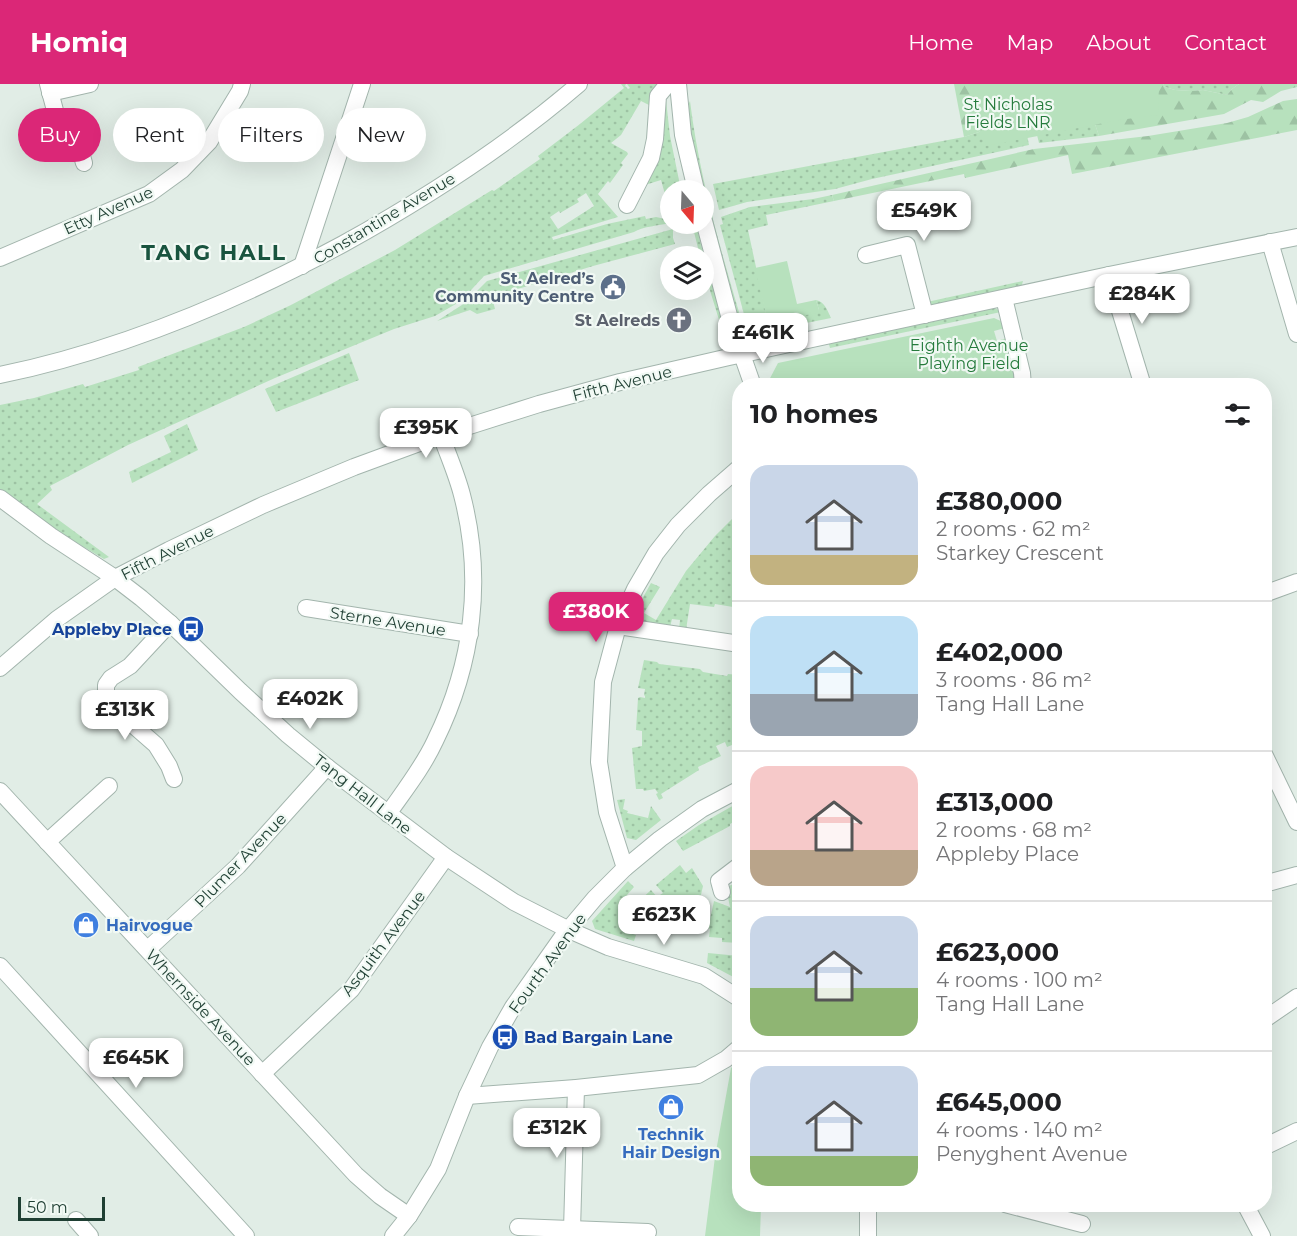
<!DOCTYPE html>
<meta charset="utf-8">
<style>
body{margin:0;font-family:Montserrat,sans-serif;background:#f6f6f6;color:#202124;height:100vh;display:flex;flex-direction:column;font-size:22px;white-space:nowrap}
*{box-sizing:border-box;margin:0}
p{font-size:20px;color:#757577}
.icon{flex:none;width:33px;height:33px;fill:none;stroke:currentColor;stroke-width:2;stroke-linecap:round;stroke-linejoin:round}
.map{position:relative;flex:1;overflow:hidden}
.sheet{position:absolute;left:732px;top:294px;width:540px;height:834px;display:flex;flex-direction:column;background:#fff;border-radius:24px;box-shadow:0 6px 24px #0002}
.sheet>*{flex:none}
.guide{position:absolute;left:18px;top:24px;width:570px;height:54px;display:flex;gap:12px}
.needle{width:39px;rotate:161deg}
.controls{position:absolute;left:660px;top:96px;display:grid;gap:12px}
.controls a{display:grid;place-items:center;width:54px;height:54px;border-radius:50%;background:#fff;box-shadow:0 6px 24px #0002;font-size:30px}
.scale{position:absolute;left:18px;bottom:15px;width:87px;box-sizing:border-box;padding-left:6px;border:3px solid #1f3f33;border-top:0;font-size:16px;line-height:21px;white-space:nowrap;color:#1f3f33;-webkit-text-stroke:4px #f1f9f4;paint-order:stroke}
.price{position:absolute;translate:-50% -51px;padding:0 14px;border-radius:12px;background:#fff;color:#222;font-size:20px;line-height:39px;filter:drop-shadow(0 2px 3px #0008)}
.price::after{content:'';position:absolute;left:50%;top:36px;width:18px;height:14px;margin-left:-9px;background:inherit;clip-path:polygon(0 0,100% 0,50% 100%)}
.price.active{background:#db2777;color:#fff}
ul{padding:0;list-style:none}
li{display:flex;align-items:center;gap:18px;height:150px;padding:0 18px}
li+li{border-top:2px solid #e0e0e0}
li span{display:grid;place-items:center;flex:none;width:168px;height:120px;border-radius:18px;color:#555}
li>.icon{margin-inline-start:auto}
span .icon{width:72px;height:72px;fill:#fffc;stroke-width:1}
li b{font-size:26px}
h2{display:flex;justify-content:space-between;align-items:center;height:72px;padding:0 18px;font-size:26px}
.tag{padding:0 21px;border-radius:27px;background:#fff;box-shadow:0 6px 24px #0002;font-size:21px;line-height:54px}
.tag.active{background:#db2777;color:#fff}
header{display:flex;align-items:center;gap:36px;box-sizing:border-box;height:84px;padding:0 30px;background:#db2777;color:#fff}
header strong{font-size:28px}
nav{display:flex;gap:33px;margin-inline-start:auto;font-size:21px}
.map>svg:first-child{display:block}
.grass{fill:url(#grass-dots);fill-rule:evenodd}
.forest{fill:url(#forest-firs)}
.park{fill:#b7e1bd}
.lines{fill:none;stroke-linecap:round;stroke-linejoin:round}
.minor-casing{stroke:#a3b5ad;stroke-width:18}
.minor{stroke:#fff;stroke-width:16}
.labels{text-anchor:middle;stroke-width:4.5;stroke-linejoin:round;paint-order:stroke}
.park-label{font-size:16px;fill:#257b3c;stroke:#f1f9f4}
.street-label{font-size:16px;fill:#1f3f33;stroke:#f1f9f4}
.service-label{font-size:16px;font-weight:bold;fill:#4e5e75;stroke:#f1f9f4;text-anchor:end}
.worship-label{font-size:16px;font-weight:bold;fill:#5b616d;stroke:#f1f9f4;text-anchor:end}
.transit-label{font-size:16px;font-weight:bold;fill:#164399;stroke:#f1f9f4;text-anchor:end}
.shop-label{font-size:16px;font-weight:bold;fill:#366cbe;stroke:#f1f9f4;text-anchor:start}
.district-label{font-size:22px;font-weight:bold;letter-spacing:1.5px;fill:#19543f;stroke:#f1f9f4}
</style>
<header>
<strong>Homiq</strong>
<nav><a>Home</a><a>Map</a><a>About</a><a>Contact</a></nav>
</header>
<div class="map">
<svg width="1297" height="1152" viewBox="0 0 1297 1152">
<defs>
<pattern id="grass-dots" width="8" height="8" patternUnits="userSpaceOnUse" patternTransform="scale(1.5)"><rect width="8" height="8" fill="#b7e1bd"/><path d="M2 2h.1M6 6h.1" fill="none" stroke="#9dc2a3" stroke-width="1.8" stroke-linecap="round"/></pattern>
<pattern id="forest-firs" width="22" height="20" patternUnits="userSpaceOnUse" patternTransform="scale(1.5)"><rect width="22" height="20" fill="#b7e1bd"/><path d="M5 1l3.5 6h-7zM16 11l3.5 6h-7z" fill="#9dc2a3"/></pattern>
</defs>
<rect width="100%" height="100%" fill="#e1ede6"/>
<!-- grass -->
<g class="grass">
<path d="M621,0h5l-1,2 3,3 2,-1 -3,-4h30l-4,23 -12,-6 -20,34 -10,8 16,9 1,2 -7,9 2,2 -13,18 -2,-2 -10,13 20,23 -66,20 1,3 54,-16 38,-8 1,3 10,-2 14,3v3c-12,3 -26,3 -36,9l-150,44 -23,25 -26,15 -41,13 -119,49 -147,67 -78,41 2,4 -15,14 72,53 -5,2c-36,-21 -71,-44 -104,-70v-84l34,-7 49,-14 2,3 54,-17 -1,-3 106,-40 47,-22 104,-55 97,-60 2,1 46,-32 -2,-3 42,-32 44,-36zM586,109l8,13 -36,23 -8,-12 9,-6 1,2 19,-11 -2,-3z"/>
<path d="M1163,0h76l-7,5 -5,6 -24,-5 -11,1 -17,-1 -10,-3z"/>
<path d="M665,7l5,45 11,54h-11v15h-2l-7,-25 -16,5z"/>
<path d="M690,17c9,74 30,147 51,218l-3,2 -19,-61 -15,-62v-8l-6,-13 -11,-70z"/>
<path d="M1094,37l5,15 -60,7 -3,-12z"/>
<path d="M984,40l42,6 3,15 -157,34 -37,10 -88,13 -28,8 -6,-26 251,-47 15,-5z"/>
<path d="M832,111l2,6 -68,14 2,10 -20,5 19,88 32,-6 20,-2 -3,-10c9,2 11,10 15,18l-64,13 -22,-13 -25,-93 3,-1 -2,-7 29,-10 63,-8z"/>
<path d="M692,140h4l10,40 18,58 -4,1 -16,-52v-15h-4z"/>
<path d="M673,145v9l2,6 -82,22 -101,31 3,12 -18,5 -7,-4 -33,11 28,-18 22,-22z"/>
<path d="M1023,197l-2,7 -89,19 -5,-5z"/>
<path d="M993,223l7,4 1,1 -171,36 -2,-7z"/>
<path d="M349,269l10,27 -83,32 -11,-23z"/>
<path d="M187,340l11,26 -66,33 -3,-11 42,-20 -7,-16z"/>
<path d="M739,428v96l-24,-4 -1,3 -24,-3 -4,26 -7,-1 1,-9 -8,-1 -2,8 -28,-3 -6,-14 15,-27 9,4 -16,26 12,7 30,-49 29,-35z"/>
<path d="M644,576l13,2 2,2 41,5 3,3 24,4 1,-2 11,1v61l-2,-3 -4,2 6,12 -5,2 -2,-4 -5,2 -2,-5 -9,4 5,10 -23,11 1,3 -38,24 2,4 -4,2 -3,-6 2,-1 -3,-4 -11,2 -1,-2h-7l-4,-41 10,-2v-15l-6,-1 2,-32 2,-1 5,1v-2l-1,-1 1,-6 -7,-1z"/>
<path d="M625,715l-2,10 5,2 -1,2 21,5 3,-12 10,14 -25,20 -9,-2 -10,-38z"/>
<path d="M736,720l3,1v14l-9,5v2l-47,25 -7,-10 23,-16z"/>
<path d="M680,781l6,8 6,-5 11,18 -11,48 -28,-8 -1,3 -23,-7 2,-8 -2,-1 -2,5 -10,-2 -4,15 12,4 -2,6 -39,-12 -3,-8 36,-40 6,6 -7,8 9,9 15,-14 6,7 6,-4 -7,-8z"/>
<path d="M733,800l6,13v46l-17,-1v-4l-13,-1 1,-8 -2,-1 6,-27 16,6 -4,-19z"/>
<path d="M708,869l31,3v24l-32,-17z"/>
</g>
<!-- forest -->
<g class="forest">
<path d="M954,0h37l-7,40 -5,8 -15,5z"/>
<path d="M1086,0h77l2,3 10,3 17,1 11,-1 24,5 5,-6 7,-5h58v3l-16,4 -18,11 -12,-2 -27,14 -125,22 -5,-15z"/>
<path d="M1297,15v31l-225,44 -4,-19 -103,23 -1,-4 -130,27 -2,-6 202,-46 114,-13 79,-13 21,-6 35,-16z"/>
</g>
<!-- park -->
<g class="park">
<path d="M973,0h186l-1,31 -39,5 -133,26z"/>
<path d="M787,177l10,43 19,-4 3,10 -3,3 -14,3 -4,-4 -31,7 -12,-51z"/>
<path d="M994,234l9,4 2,6 -11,3 3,10 10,-3 10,47 -249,1 -1,-2 11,-21z"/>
<path d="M739,977l1,143 21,1 -1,31h-55l10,-79 16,-89z"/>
</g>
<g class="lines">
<defs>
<g id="minor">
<path d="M48,0l18,68 14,-3 4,14"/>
<path d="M678,0l5,51 13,55"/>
<path d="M50,9l40,-9"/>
<path d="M627,121l24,-47 4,-19 3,-43 10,-12"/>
<path d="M704,137l27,102 22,63"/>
<path d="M1270,158l27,92"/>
<path d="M866,171l41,-10 18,70"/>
<path d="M0,174l149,-64 33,-24 27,-28 31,-51 2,-7"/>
<path d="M302,182l60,-182"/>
<path d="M1109,191l34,111"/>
<path d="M1004,214l18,75 1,13"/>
<path d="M0,291c121,-25 235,-73 343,-131 83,-46 164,-98 236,-160"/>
<path d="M0,414l51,38 64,42 26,20 29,25 70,68 48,44 39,32 119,90 68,45 55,28 39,17 96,29 36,23"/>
<path d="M1264,510l33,-12"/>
<path d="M306,524l164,26"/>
<path d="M170,539l-40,43 -19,12 -5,7v10l2,8 48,42 13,21 5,13"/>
<path d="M618,542l122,18"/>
<path d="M0,584l57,-49 58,-41 54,-28 94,-45 91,-38 87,-32 98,-31 81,-22 109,-25 380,-82 188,-38"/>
<path d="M1264,670l33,68"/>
<path d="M0,707l356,384 24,21 29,20"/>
<path d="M388,730c16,-23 35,-47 47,-73 38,-77 49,-162 27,-246 -5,-20 -14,-40 -21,-60"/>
<path d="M47,758l62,-56"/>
<path d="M625,784l-18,-56 -8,-50 4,-80 15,-56 17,-37 21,-36 22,-28 31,-31 31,-27"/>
<path d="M1264,800l33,-9"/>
<path d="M722,808l-3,-11 21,-16"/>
<path d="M148,865l90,-83 89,-99"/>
<path d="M0,882l246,270"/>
<path d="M1265,935l32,-22"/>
<path d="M262,990l89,-84 95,-133"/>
<path d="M467,1012l109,-8 122,-13 28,-16 14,-12"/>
<path d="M1264,1063l33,-16"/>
<path d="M1005,1120l77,20"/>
<path d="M1245,1120l17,32"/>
<path d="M76,1136l14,16"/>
<path d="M518,1143l130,5"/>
<path d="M572,1146l4,-142"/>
<path d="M393,1152l16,-20 29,-47 29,-73 23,-49 23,-40 50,-71 32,-38 30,-30 35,-29 42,-30 38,-20"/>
<path d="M868,1152v-32"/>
</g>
</defs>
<!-- minor casing -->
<use href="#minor" class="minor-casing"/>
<!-- minor -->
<use href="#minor" class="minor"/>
</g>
<!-- icons -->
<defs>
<symbol id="civic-disc" viewBox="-11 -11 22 22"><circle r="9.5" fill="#5c6f8a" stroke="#f1f9f4"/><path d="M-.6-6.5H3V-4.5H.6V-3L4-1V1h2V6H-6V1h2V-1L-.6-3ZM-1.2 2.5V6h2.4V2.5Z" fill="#fff"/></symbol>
<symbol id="church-disc" viewBox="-11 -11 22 22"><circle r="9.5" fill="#6b7280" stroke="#f1f9f4"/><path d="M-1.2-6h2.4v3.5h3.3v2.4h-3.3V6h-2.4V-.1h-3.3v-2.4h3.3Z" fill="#fff"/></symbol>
<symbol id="bus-disc" viewBox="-11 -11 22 22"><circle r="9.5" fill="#1a4fb4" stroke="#f1f9f4"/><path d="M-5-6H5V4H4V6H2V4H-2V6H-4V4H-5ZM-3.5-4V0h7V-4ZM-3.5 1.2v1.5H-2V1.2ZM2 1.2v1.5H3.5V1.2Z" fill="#fff"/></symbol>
<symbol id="shop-disc" viewBox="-11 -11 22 22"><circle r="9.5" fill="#3f7fe0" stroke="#f1f9f4"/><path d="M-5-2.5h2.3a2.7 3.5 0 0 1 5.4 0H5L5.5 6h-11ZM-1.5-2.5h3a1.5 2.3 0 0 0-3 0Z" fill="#fff"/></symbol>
</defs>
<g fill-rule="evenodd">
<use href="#civic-disc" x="598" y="188" width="30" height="30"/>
<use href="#church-disc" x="664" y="221" width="30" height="30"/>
<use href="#bus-disc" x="176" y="530" width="30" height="30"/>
<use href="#shop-disc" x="71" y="826" width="30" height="30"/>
<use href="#bus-disc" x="490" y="938" width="30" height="30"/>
<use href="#shop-disc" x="656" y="1008" width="30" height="30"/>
</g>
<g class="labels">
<!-- park labels -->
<g class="park-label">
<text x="1008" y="26">St Nicholas<tspan x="1008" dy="18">Fields LNR</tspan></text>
<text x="969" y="267">Eighth Avenue<tspan x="969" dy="18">Playing Field</tspan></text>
</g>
<!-- street labels -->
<g class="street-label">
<text transform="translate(108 126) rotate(-24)" y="6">Etty Avenue</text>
<text transform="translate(384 134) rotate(-31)" y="6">Constantine Avenue</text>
<text transform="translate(622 299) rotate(-14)" y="6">Fifth Avenue</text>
<text transform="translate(167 468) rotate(-27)" y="6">Fifth Avenue</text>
<text transform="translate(388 537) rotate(9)" y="6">Sterne Avenue</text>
<text transform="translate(363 710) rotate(38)" y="6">Tang Hall Lane</text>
<text transform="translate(240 776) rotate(-46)" y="6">Plumer Avenue</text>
<text transform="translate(383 859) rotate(-53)" y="6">Asquith Avenue</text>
<text transform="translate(547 879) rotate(-54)" y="6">Fourth Avenue</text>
<text transform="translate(201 923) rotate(47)" y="6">Whernside Avenue</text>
</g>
<!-- service labels -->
<g class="service-label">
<text x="594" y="200">St. Aelred’s<tspan x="594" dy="18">Community Centre</tspan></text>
</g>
<!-- worship labels -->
<g class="worship-label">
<text x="660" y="242">St Aelreds</text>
</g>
<!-- transit labels -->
<g class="transit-label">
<text x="172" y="551">Appleby Place</text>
<text x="524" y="959" text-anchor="start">Bad Bargain Lane</text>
</g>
<!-- shop labels -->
<g class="shop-label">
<text x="106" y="847">Hairvogue</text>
<text x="671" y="1056" text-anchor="middle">Technik<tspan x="671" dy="18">Hair Design</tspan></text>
</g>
<!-- district labels -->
<g class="district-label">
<text x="214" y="176">TANG HALL</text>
</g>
</g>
</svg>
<div class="controls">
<a><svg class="needle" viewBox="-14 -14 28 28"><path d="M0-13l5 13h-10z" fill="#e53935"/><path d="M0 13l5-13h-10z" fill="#757577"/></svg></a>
<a><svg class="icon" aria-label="layers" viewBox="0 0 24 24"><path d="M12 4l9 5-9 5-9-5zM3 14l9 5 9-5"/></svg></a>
</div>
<div class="scale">50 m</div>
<b class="price" style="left:924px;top:158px">£549K</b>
<b class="price" style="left:1142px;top:241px">£284K</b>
<b class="price" style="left:763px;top:280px">£461K</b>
<b class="price" style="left:426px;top:375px">£395K</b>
<b class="price active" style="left:596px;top:559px">£380K</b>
<b class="price" style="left:310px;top:646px">£402K</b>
<b class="price" style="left:125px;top:657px">£313K</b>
<b class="price" style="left:664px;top:862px">£623K</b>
<b class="price" style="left:136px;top:1005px">£645K</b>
<b class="price" style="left:557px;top:1075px">£312K</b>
<div class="guide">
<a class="tag active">Buy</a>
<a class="tag">Rent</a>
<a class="tag">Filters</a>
<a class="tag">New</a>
</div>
<section class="sheet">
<h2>10 homes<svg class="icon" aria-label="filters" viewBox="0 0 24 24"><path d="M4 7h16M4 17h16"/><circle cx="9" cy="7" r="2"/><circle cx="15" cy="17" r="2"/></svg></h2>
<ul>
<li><span style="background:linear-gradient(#c9d6e8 75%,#c2b280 0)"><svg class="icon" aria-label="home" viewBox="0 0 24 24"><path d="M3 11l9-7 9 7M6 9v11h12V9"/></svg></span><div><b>£380,000</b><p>2 rooms · 62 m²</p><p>Starkey Crescent</p></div></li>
<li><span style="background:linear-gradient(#bfe0f5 65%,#9aa5b1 0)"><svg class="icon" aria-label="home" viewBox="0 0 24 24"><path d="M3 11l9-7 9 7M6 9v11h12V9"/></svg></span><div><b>£402,000</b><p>3 rooms · 86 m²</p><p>Tang Hall Lane</p></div></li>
<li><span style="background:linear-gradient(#f6c9c9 70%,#b9a48a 0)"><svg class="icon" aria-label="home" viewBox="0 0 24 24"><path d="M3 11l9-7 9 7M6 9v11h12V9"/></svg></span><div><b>£313,000</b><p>2 rooms · 68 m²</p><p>Appleby Place</p></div></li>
<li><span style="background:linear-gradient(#c9d6e8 60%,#8fb573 0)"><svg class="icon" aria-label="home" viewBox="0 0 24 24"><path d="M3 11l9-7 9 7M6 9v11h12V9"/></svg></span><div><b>£623,000</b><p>4 rooms · 100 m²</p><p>Tang Hall Lane</p></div></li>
<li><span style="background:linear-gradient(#c9d6e8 75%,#8fb573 0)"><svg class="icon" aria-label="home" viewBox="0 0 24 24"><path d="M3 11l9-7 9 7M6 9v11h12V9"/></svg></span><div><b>£645,000</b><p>4 rooms · 140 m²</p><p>Penyghent Avenue</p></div></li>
</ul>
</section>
</div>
